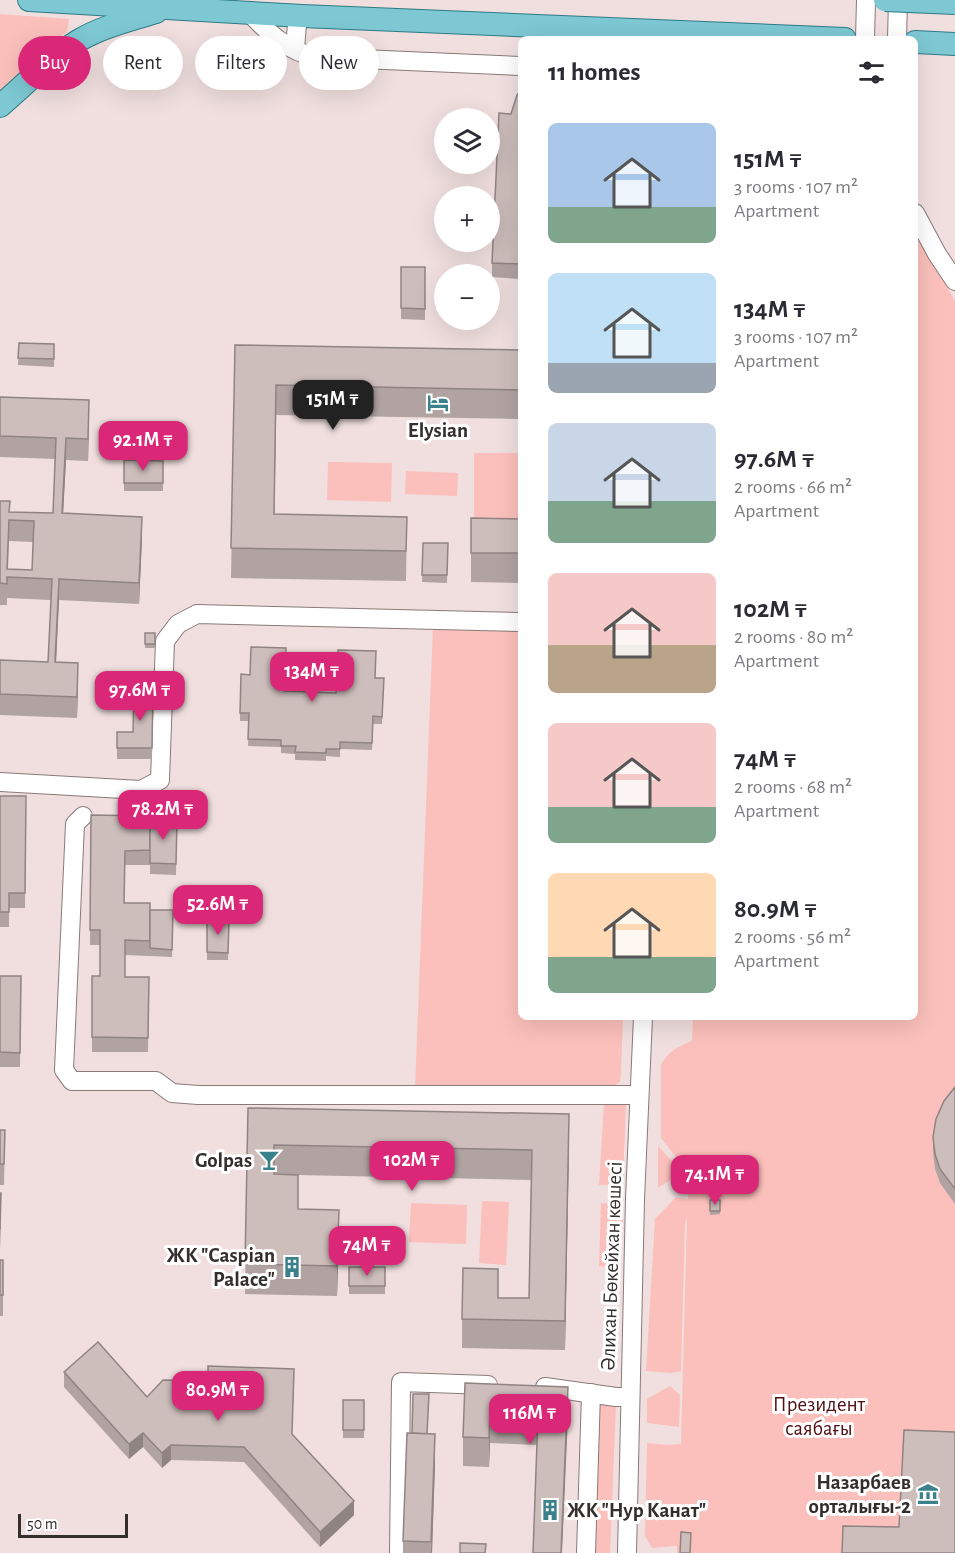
<!DOCTYPE html>
<meta charset="utf-8">
<style>
body{margin:0;font-family:"Alegreya Sans",sans-serif;background:#f2f2f3;color:#2b2b33;height:100vh;display:flex;flex-direction:column;font-size:22px;white-space:nowrap}
*{box-sizing:border-box;margin:0}
p{font-size:20px;color:#7c7c81}
.icon{flex:none;width:33px;height:33px;fill:none;stroke:currentColor;stroke-width:2;stroke-linecap:round;stroke-linejoin:round}
.map{position:relative;flex:1;overflow:hidden}
.panel{position:absolute;left:518px;top:36px;width:400px;height:984px;display:flex;flex-direction:column;background:#fff;border-radius:9px;box-shadow:0 6px 24px #0002}
.panel>*{flex:none}
.top-card{position:absolute;left:18px;top:36px;width:410px;height:54px;display:flex;gap:12px}
.fabs{position:absolute;left:434px;top:108px;display:grid;gap:12px}
.fabs a{display:grid;place-items:center;width:66px;height:66px;border-radius:50%;background:#fff;box-shadow:0 6px 24px #0002;font-size:30px}
.scale{position:absolute;left:18px;bottom:15px;width:110px;box-sizing:border-box;padding-left:6px;border:3px solid #342e2d;border-top:0;font-size:16px;line-height:21px;white-space:nowrap;color:#342e2d;-webkit-text-stroke:4px #fff;paint-order:stroke}
.price{position:absolute;translate:-50% -51px;padding:0 14px;border-radius:12px;background:#db2777;color:#fff;font-size:20px;line-height:39px;filter:drop-shadow(0 2px 3px #0008)}
.price::after{content:'';position:absolute;left:50%;top:36px;width:18px;height:14px;margin-left:-9px;background:inherit;clip-path:polygon(0 0,100% 0,50% 100%)}
.price.current{background:#222;color:#fff}
ul{padding:0;list-style:none}
li{display:flex;align-items:center;gap:18px;height:150px;padding:0 30px}
li span{display:grid;place-items:center;flex:none;width:168px;height:120px;border-radius:9px;color:#555}
li>.icon{margin-inline-start:auto}
span .icon{width:72px;height:72px;fill:#fffc;stroke-width:1}
li b{font-size:26px}
h2{display:flex;justify-content:space-between;align-items:center;height:72px;padding:0 30px;font-size:26px}
.tag{padding:0 21px;border-radius:27px;background:#fff;box-shadow:0 6px 24px #0002;font-size:21px;line-height:54px}
.tag.current{background:#db2777;color:#fff}
.map>svg:first-child{display:block}
.green{fill:#fbc0bb}
.lines{fill:none;stroke-linecap:round;stroke-linejoin:round}
.minor-casing{stroke:#897a79;stroke-width:20}
.major-casing{stroke:#2c7b86;stroke-width:24}
.minor{stroke:#fff;stroke-width:18}
.major{stroke:#7dc8d3;stroke-width:22}
.major-bridge-casing{stroke:#2c7b86;stroke-width:24;stroke-linecap:butt}
.major-bridge{stroke:#7dc8d3;stroke-width:22}
.wall{fill:#b0a3a1;fill-rule:evenodd}
.shaded-wall{fill:#908483}
.building{fill:#cdbdbb;stroke:#908483;stroke-width:1.5;fill-rule:evenodd}
.labels{text-anchor:middle;stroke-width:6;stroke-linejoin:round;paint-order:stroke}
.poi-label{font-size:21px;font-weight:bold;fill:#342e2d;stroke:#fff;text-anchor:end}
.street-label{font-size:21px;fill:#342e2d;stroke:#fff}
.park-label{font-size:21px;fill:#501112;stroke:#fff}
</style>
<div class="map">
<svg width="955" height="1553" viewBox="0 0 955 1553">
<rect width="100%" height="100%" fill="#f0dfde"/>
<!-- green -->
<g class="green">
<path d="M0,14l69,5 -2,13 -18,12 2,10 -51,45z"/>
<path d="M915,230l40,71v1252h-278v-7l-25,2 -7,-12 2,-93 21,2 13,-1 6,-226 -2,6 -4,147 -10,2 -25,-2 9,-152 21,-22 12,2 1,-34 -12,-7 -16,-20v-73c6,-13 18,-19 31,-24l1,-24h222z"/>
<rect x="474" y="453" width="46" height="79"/>
<path d="M328,462l64,1 -1,39 -64,-2z"/>
<path d="M406,471l52,2 -1,23 -52,-2z"/>
<path d="M433,626l87,2v389h103l-2,56 -1,9 -8,5 -197,2z"/>
<path d="M604,1104l22,1 -3,74 -15,6h-9z"/>
<path d="M658,1146l19,20 -1,10 -18,12z"/>
<path d="M482,1201l27,1 -3,63 -27,-2z"/>
<path d="M411,1203l56,2 -1,39 -57,-2z"/>
<path d="M601,1203l19,1c8,16 -2,48 -9,64l-12,-2z"/>
<path d="M670,1386l10,9 -1,32 -32,-4v-24z"/>
<path d="M600,1403l16,1 -6,149h-16z"/>
</g>
<g class="lines">
<defs>
<g id="minor">
<path d="M250,13c18,20 39,39 66,44l204,9"/>
<path d="M865,39l1,-39"/>
<path d="M897,39l1,-39"/>
<path d="M295,49l2,-25 5,-8"/>
<path d="M915,213l22,41 18,27"/>
<path d="M0,782l141,8 19,-10 5,-139 13,-17 19,-10 323,8"/>
<path d="M83,816l-8,8 -11,246 8,11h84l16,12 26,2h441"/>
<path d="M545,1387l71,10h14"/>
<path d="M399,1553l2,-171 87,3"/>
<path d="M586,1553l5,-160"/>
<path d="M627,1553l8,-354 8,-182"/>
</g>
<g id="major">
<path d="M29,0l273,16 543,23"/>
<path d="M915,42l40,2"/>
<path d="M0,106c26,-22 49,-47 78,-65 23,-14 52,-21 78,-29"/>
</g>
</defs>
<!-- minor casing -->
<use href="#minor" class="minor-casing"/>
<!-- major casing -->
<use href="#major" class="major-casing"/>
<!-- minor -->
<use href="#minor" class="minor"/>
<!-- major -->
<use href="#major" class="major"/>
<defs>
<path id="major-bridge" d="M885,0l70,3"/>
</defs>
<!-- major-bridge casing -->
<use href="#major-bridge" class="major-bridge-casing"/>
<!-- major-bridge -->
<use href="#major-bridge" class="major-bridge"/>
</g>
<!-- wall -->
<g class="wall">
<path d="M520,91v188l-28,-2v-14l19,-149z"/>
<path d="M401,267h24v53l-24,-1z"/>
<path d="M19,343l35,1v23l-36,-2z"/>
<path d="M235,345l285,5v69l-244,-4 -2,99 133,3 -1,64 -175,-3z"/>
<path d="M0,397l89,24 -1,40 -22,-1 -3,53 79,25 -3,66 -80,-4 -3,62 22,22 -1,34 -77,-3v-55l48,2 3,-62 -44,-2v7h-7v-104l10,11 43,1 2,-54 -55,-2zM9,541l24,1 -1,28 -24,-1z"/>
<path d="M124,460l39,1v30h-39z"/>
<path d="M520,519v64l-49,-1v-29z"/>
<path d="M423,543h25l-1,40 -25,-1z"/>
<rect x="145" y="633" width="10" height="15"/>
<path d="M375,678h9l-2,46h-9l-1,26 -32,-1v8l-14,-1v5l-31,-1v-6l-14,-1v-6l-33,-1 1,-25h-9v-8l45,-22 51,2z"/>
<path d="M153,687l-1,72h-35v-27h16z"/>
<path d="M0,796h26l-1,112h-16v19h-9z"/>
<path d="M91,815l59,4 27,1 -1,55 -26,-1v-22v13h-25l-1,38 26,7h23l-1,47 -47,-2v22h24l-1,75h-56v-76h8v-31h-10z"/>
<path d="M207,920l22,1 -1,39h-21z"/>
<path d="M0,976h21l-1,91h-20z"/>
<path d="M955,1087v117l-15,-21 -5,-14 -2,-17v-15z"/>
<path d="M248,1108l321,36 -4,206 -103,-2v-29l36,-21h31l2,-118 -233,-5v34l41,31 -2,56 -92,-2z"/>
<path d="M0,1130h5l-1,55h-4z"/>
<path d="M710,1200h10v14l-10,1z"/>
<rect x="0" y="1260" width="3" height="56"/>
<rect x="349" y="1267" width="36" height="27"/>
<path d="M64,1372l83,25 147,-13 -2,50 62,81 -34,32 -76,-85 -73,-2 -9,8 -19,-21 -14,12 -65,-72z"/>
<path d="M465,1383l103,34 -31,28 -47,-2 -1,24 -26,-1v-29z"/>
<rect x="343" y="1400" width="21" height="38"/>
<path d="M427,1434l8,30 -3,89h-29v-12z"/>
</g>
<!-- shaded-wall -->
<g class="shaded-wall">
<path d="M276,385v30l-2,129v-30z"/>
<path d="M89,400v21l-1,40v-22z"/>
<path d="M66,438v22l-4,75v-22z"/>
<path d="M142,517v21l-3,66v-21z"/>
<path d="M59,579v21l-4,83v-21z"/>
<path d="M78,663v21l-1,34v-21z"/>
<path d="M569,1114v30l-4,206v-29z"/>
<path d="M1,1193v21l-1,36v-21z"/>
<path d="M339,1210v30l-2,56v-30z"/>
<path d="M568,1387v30l-6,136h-1z"/>
<path d="M490,1413v30l-1,24v-29z"/>
<path d="M143,1433v14l-14,12v-15z"/>
<path d="M435,1434v30l-3,89h-1z"/>
<path d="M171,1445v15l-9,8v-15z"/>
<path d="M354,1501v14l-34,32v-15z"/>
</g>
<!-- building -->
<g class="building">
<path d="M520,91v173l-28,-1 7,-150 12,1 6,-19z"/>
<path d="M401,267h24v42l-24,-1z"/>
<path d="M19,343l35,1v15l-36,-1z"/>
<path d="M235,345l285,5v40l-244,-5 -2,129 133,3 -1,34 -175,-3z"/>
<path d="M0,397l89,3 -1,39 -22,-1 -4,75 80,4 -3,66 -80,-4 -4,83 23,1 -1,34 -77,-3v-34l48,2 4,-83 -45,-2v7l-7,-1v-82h10l-1,11 44,1 3,-75 -56,-2zM9,520l25,1 -2,49 -25,-1z"/>
<path d="M124,460l39,1v22h-39z"/>
<path d="M471,518l49,1v34h-49z"/>
<path d="M423,543h25l-1,32h-25z"/>
<rect x="145" y="633" width="10" height="11"/>
<path d="M251,647l35,1 -2,43 52,2 2,-43 38,1 -1,27h9l-2,39 -9,-1 -1,27 -32,-1v7h-14v4l-31,-1 1,-6h-15v-6l-33,-1 1,-26h-9l1,-39 9,1z"/>
<path d="M134,687h19l-1,61h-35v-16h16z"/>
<path d="M0,796h26l-1,97h-16v19h-9z"/>
<path d="M91,815l59,1v34l-25,1 -1,52h26v38l-25,-1v37h24l-1,61 -56,-1v-61h8v-46h-10z"/>
<path d="M150,819l27,1 -1,44 -26,-1z"/>
<path d="M150,910h23l-1,40 -22,-2z"/>
<path d="M207,920l22,1 -1,32 -21,-1z"/>
<path d="M0,976h21l-1,77 -20,-1z"/>
<path d="M955,1087v102l-15,-20 -5,-15 -2,-17 3,-18 8,-18z"/>
<path d="M248,1108l321,6 -4,207 -103,-2 1,-51 35,1v29h31l3,-148 -258,-5v29l24,1v34l41,1 -2,56 -92,-2z"/>
<path d="M0,1130h5l-1,34h-4z"/>
<path d="M0,1193h1l-1,36z"/>
<rect x="710" y="1200" width="10" height="11"/>
<rect x="0" y="1260" width="3" height="35"/>
<rect x="349" y="1267" width="36" height="19"/>
<path d="M98,1342l49,55 16,-17 45,1v-15l86,3 -2,65 62,67 -34,31 -76,-85 -73,-2 -9,8 -19,-20 -14,11 -65,-72z"/>
<path d="M465,1383l103,4 -7,166h-28l5,-138 -48,-2 -1,25 -26,-1z"/>
<path d="M413,1394h16l-2,40 -15,-1z"/>
<rect x="343" y="1400" width="21" height="30"/>
<path d="M904,1430l51,2v121h-113l1,-27 56,1z"/>
<path d="M407,1433l28,1 -4,108 -28,-1z"/>
<path d="M681,1532l10,1 -1,20h-10z"/>
<path d="M460,1543l26,1 -1,9h-25z"/>
</g>
<!-- icons -->
<defs>
<symbol id="hotel-bare" viewBox="-9 -9 18 18"><path d="M-6-4.5h1.5V1H6V5H4.5V3h-9V5H-6ZM-4 0a1.8 1.8 0 1 1 3.6 0ZM.5 0V-2.5h3Q6-2.5 6 0Z" fill="#3b818c" stroke="#fff" stroke-width="2.5" paint-order="stroke"/></symbol>
<symbol id="bar-bare" viewBox="-9 -9 18 18"><path d="M-6-5H6L.8 .8V4.5H3.5V6h-7V4.5H-.8V.8Z" fill="#3b818c" stroke="#fff" stroke-width="2.5" paint-order="stroke"/></symbol>
<symbol id="building-bare" viewBox="-9 -9 18 18"><path d="M-4-6H4V6H1V3H-1V6H-4ZM-2.5-4.3h1.7v1.8h-1.7ZM.8-4.3h1.7v1.8H.8ZM-2.5-1h1.7V.8h-1.7ZM.8-1h1.7V.8H.8Z" fill="#3b818c" stroke="#fff" stroke-width="2.5" paint-order="stroke"/></symbol>
<symbol id="museum-bare" viewBox="-9 -9 18 18"><path d="M0-6L6-3V-2H-6V-3ZM-5-1h2V3h-2ZM-1-1h2V3h-2ZM3-1h2V3H3ZM-6 4H6V6H-6Z" fill="#3b818c" stroke="#fff" stroke-width="2.5" paint-order="stroke"/></symbol>
</defs>
<g fill-rule="evenodd">
<use href="#hotel-bare" x="423" y="388" width="30" height="30"/>
<use href="#bar-bare" x="254" y="1145" width="30" height="30"/>
<use href="#building-bare" x="277" y="1252" width="30" height="30"/>
<use href="#museum-bare" x="913" y="1479" width="30" height="30"/>
<use href="#building-bare" x="535" y="1495" width="30" height="30"/>
</g>
<g class="labels">
<!-- poi labels -->
<g class="poi-label">
<text x="438" y="437" text-anchor="middle">Elysian</text>
<text x="252" y="1167">Golpas</text>
<text x="275" y="1262">ЖК "Caspian<tspan x="275" dy="24">Palace"</tspan></text>
<text x="911" y="1489">Назарбаев<tspan x="911" dy="24">орталығы-2</tspan></text>
<text x="567" y="1517" text-anchor="start">ЖК "Нур Канат"</text>
</g>
<!-- street labels -->
<g class="street-label">
<text transform="translate(611 1266) rotate(-88)" y="7">Әлихан Бөкейхан көшесі</text>
</g>
<!-- park labels -->
<g class="park-label">
<text x="819" y="1411">Президент<tspan x="819" dy="24">саябағы</tspan></text>
</g>
</g>
</svg>
<div class="fabs">
<a><svg class="icon" aria-label="layers" viewBox="0 0 24 24"><path d="M12 4l9 5-9 5-9-5zM3 14l9 5 9-5"/></svg></a>
<a>+</a>
<a>−</a>
</div>
<div class="scale">50 m</div>
<b class="price current" style="left:333px;top:431px">151M ₸</b>
<b class="price" style="left:143px;top:472px">92.1M ₸</b>
<b class="price" style="left:312px;top:703px">134M ₸</b>
<b class="price" style="left:140px;top:722px">97.6M ₸</b>
<b class="price" style="left:163px;top:841px">78.2M ₸</b>
<b class="price" style="left:218px;top:936px">52.6M ₸</b>
<b class="price" style="left:412px;top:1192px">102M ₸</b>
<b class="price" style="left:715px;top:1206px">74.1M ₸</b>
<b class="price" style="left:367px;top:1277px">74M ₸</b>
<b class="price" style="left:218px;top:1422px">80.9M ₸</b>
<b class="price" style="left:530px;top:1445px">116M ₸</b>
<div class="top-card">
<a class="tag current">Buy</a>
<a class="tag">Rent</a>
<a class="tag">Filters</a>
<a class="tag">New</a>
</div>
<section class="panel">
<h2>11 homes<svg class="icon" aria-label="filters" viewBox="0 0 24 24"><path d="M4 7h16M4 17h16"/><circle cx="9" cy="7" r="2"/><circle cx="15" cy="17" r="2"/></svg></h2>
<ul>
<li><span style="background:linear-gradient(#a9c7e8 70%,#7fa58c 0)"><svg class="icon" aria-label="home" viewBox="0 0 24 24"><path d="M3 11l9-7 9 7M6 9v11h12V9"/></svg></span><div><b>151M ₸</b><p>3 rooms · 107 m²</p><p>Apartment</p></div></li>
<li><span style="background:linear-gradient(#bfe0f5 75%,#9aa5b1 0)"><svg class="icon" aria-label="home" viewBox="0 0 24 24"><path d="M3 11l9-7 9 7M6 9v11h12V9"/></svg></span><div><b>134M ₸</b><p>3 rooms · 107 m²</p><p>Apartment</p></div></li>
<li><span style="background:linear-gradient(#c9d6e8 65%,#7fa58c 0)"><svg class="icon" aria-label="home" viewBox="0 0 24 24"><path d="M3 11l9-7 9 7M6 9v11h12V9"/></svg></span><div><b>97.6M ₸</b><p>2 rooms · 66 m²</p><p>Apartment</p></div></li>
<li><span style="background:linear-gradient(#f6c9c9 60%,#b9a48a 0)"><svg class="icon" aria-label="home" viewBox="0 0 24 24"><path d="M3 11l9-7 9 7M6 9v11h12V9"/></svg></span><div><b>102M ₸</b><p>2 rooms · 80 m²</p><p>Apartment</p></div></li>
<li><span style="background:linear-gradient(#f6c9c9 70%,#7fa58c 0)"><svg class="icon" aria-label="home" viewBox="0 0 24 24"><path d="M3 11l9-7 9 7M6 9v11h12V9"/></svg></span><div><b>74M ₸</b><p>2 rooms · 68 m²</p><p>Apartment</p></div></li>
<li><span style="background:linear-gradient(#ffd9b3 70%,#7fa58c 0)"><svg class="icon" aria-label="home" viewBox="0 0 24 24"><path d="M3 11l9-7 9 7M6 9v11h12V9"/></svg></span><div><b>80.9M ₸</b><p>2 rooms · 56 m²</p><p>Apartment</p></div></li>
</ul>
</section>
</div>
